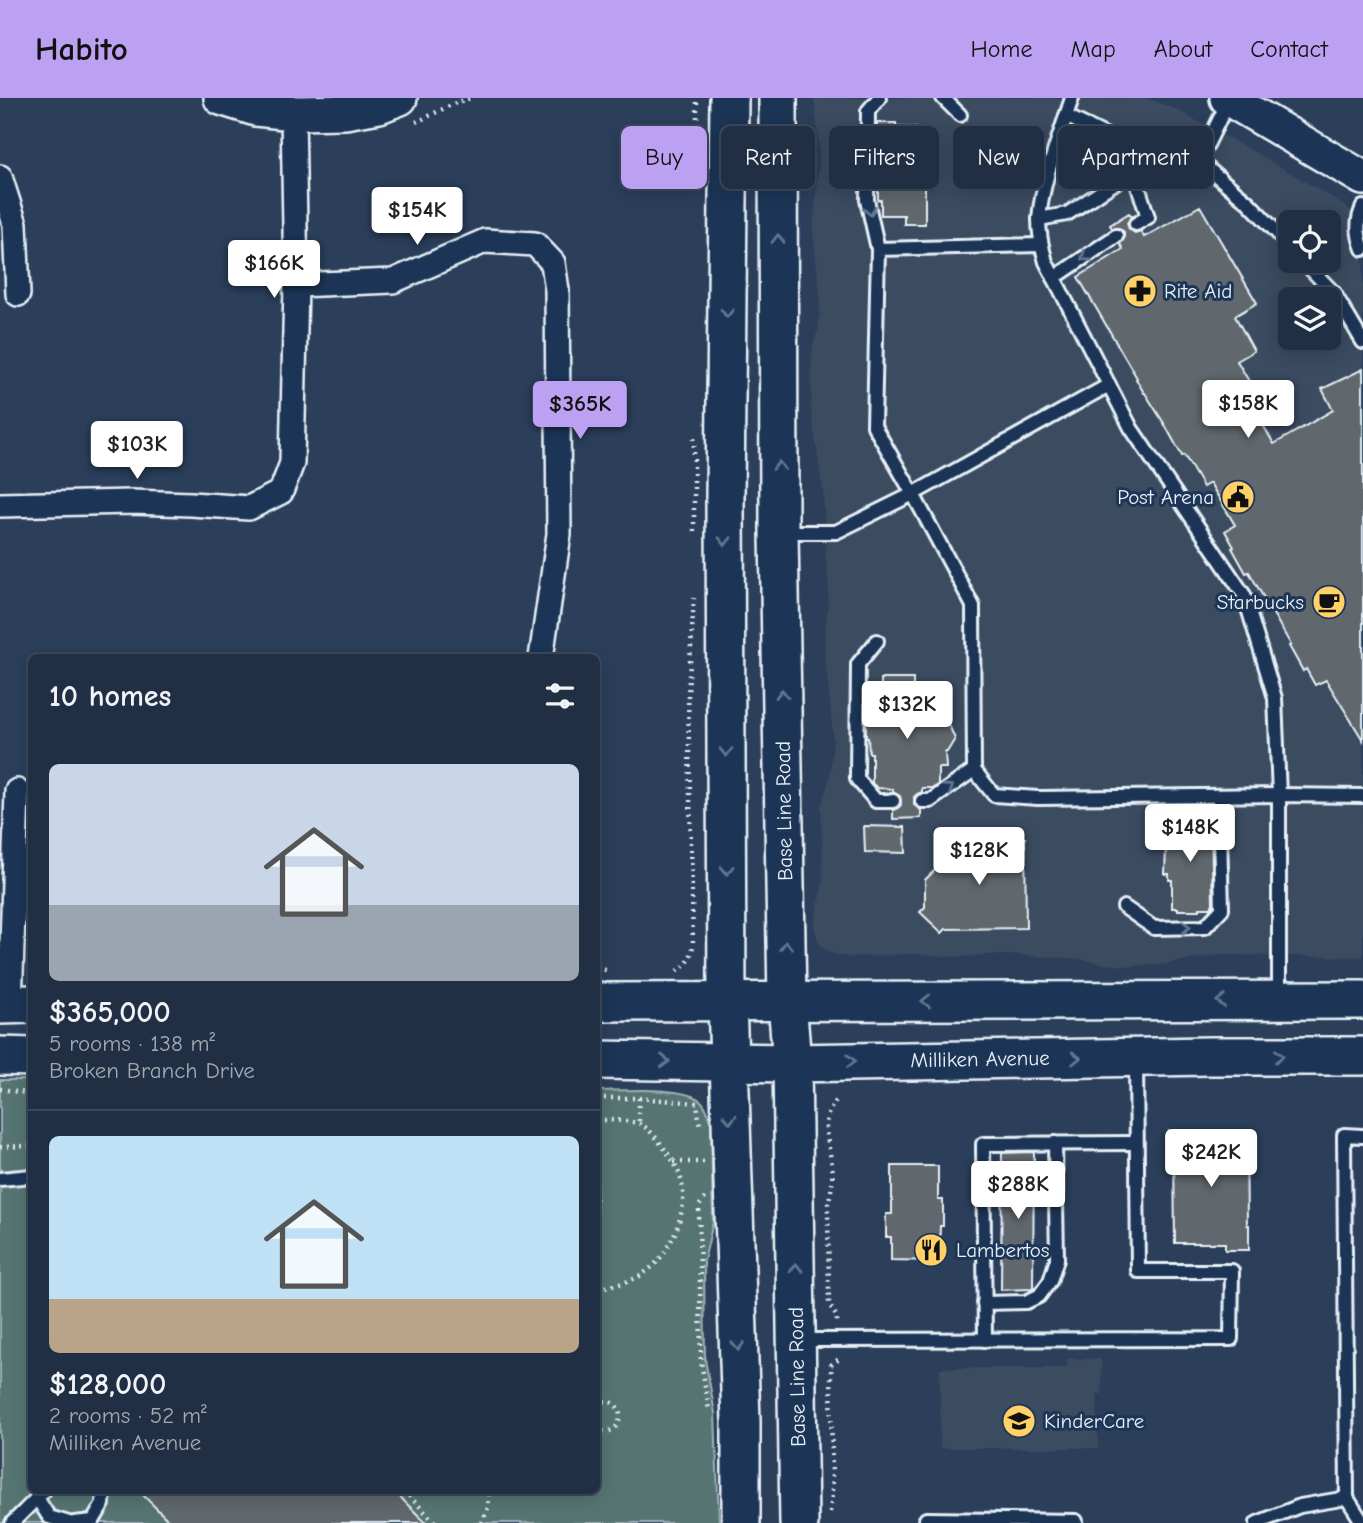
<!DOCTYPE html>
<meta charset="utf-8">
<style>
body{margin:0;font-family:"Comic Neue",sans-serif;background:#2d3b4f;color:#f1f3f6;height:100vh;display:flex;flex-direction:column;font-size:26px;white-space:nowrap}
*{box-sizing:border-box;margin:0}
p{font-size:23px;color:#a2a9b2}
.icon{flex:none;width:38px;height:38px;fill:none;stroke:currentColor;stroke-width:2;stroke-linecap:round;stroke-linejoin:round}
.map{position:relative;flex:1;overflow:hidden}
.side{position:absolute;left:28px;top:556px;width:572px;height:840px;display:flex;flex-direction:column;background:#202f44;border-radius:10px;box-shadow:0 4px 18px #0003,0 0 0 2px #3d4a5d}
.side>*{flex:none}
.hud{position:absolute;left:621px;top:28px;width:635px;height:63px;display:flex;gap:14px}
.fabs{position:absolute;left:1278px;top:112px;display:grid;gap:14px}
.fabs a{display:grid;place-items:center;width:63px;height:63px;border-radius:10px;background:#202f44;box-shadow:0 4px 18px #0003,0 0 0 2px #3d4a5d;font-size:35px}
.price{position:absolute;translate:-50% -60px;padding:0 16px;border-radius:7px;background:#fff;color:#222;font-size:23px;line-height:46px;filter:drop-shadow(0 2px 4px #0008)}
.price::after{content:'';position:absolute;left:50%;top:42px;width:21px;height:16px;margin-left:-10px;background:inherit;clip-path:polygon(0 0,100% 0,50% 100%)}
.price.on{background:#bca0f2;color:#111}
ul{padding:0;list-style:none}
li{display:grid;align-content:center;gap:14px;height:371px;padding:0 21px}
li+li{border-top:2px solid #3d4a5d}
li span{display:grid;place-items:center;height:217px;border-radius:10px;color:#555}
li>.icon{margin-inline-start:auto}
span .icon{width:126px;height:126px;fill:#fffc;stroke-width:1}
li b{font-size:30px}
h2{display:flex;justify-content:space-between;align-items:center;height:84px;padding:0 21px;font-size:30px}
.chip{padding:0 24px;border-radius:10px;background:#202f44;box-shadow:0 4px 18px #0003,0 0 0 2px #3d4a5d;font-size:24px;line-height:63px}
.chip.on{background:#bca0f2;color:#111}
header{display:flex;align-items:center;gap:42px;box-sizing:border-box;height:98px;padding:0 35px;background:#bca0f2;color:#111}
header strong{font-size:33px}
nav{display:flex;gap:38px;margin-inline-start:auto;font-size:24px}
.map>svg:first-child{display:block}
.built{fill:#3b4b60;fill-rule:evenodd}
.green{fill:#577472;stroke:#a0b2b5;stroke-width:2}
.building{fill:#61676d;stroke:#e8f1f8;stroke-width:2}
.lines{fill:none;stroke-linecap:round;stroke-linejoin:round}
.lane-casing{stroke:#e8f1f8;stroke-width:18}
.street-casing{stroke:#e8f1f8;stroke-width:28}
.secondary-casing{stroke:#e8f1f8;stroke-width:38}
.primary-casing{stroke:#e8f1f8;stroke-width:42}
.path{stroke:#e8f1f8;stroke-width:4.5;stroke-dasharray:2 5;stroke-linecap:butt}
.lane{stroke:#1d3557;stroke-width:12}
.street{stroke:#1d3557;stroke-width:23}
.secondary{stroke:#1d3557;stroke-width:33}
.primary{stroke:#1d3557;stroke-width:37}
.oneway{stroke:#64778f}
.labels{text-anchor:middle;stroke-width:6;stroke-linejoin:round;paint-order:stroke}
.poi-label{font-size:21px;fill:#e8f1f8;stroke:#1d3557;text-anchor:start}
.street-label{font-size:21px;fill:#e8f1f8;stroke:#1d3557}
</style>
<header>
<strong>Habito</strong>
<nav><a>Home</a><a>Map</a><a>About</a><a>Contact</a></nav>
</header>
<div class="map">
<svg width="1363" height="1425" viewBox="0 0 1363 1425">
<rect width="100%" height="100%" fill="#2b3f5b"/>
<filter id="ink" filterUnits="userSpaceOnUse"><feTurbulence type="fractalNoise" baseFrequency=".0143" numOctaves="2"/><feDisplacementMap in="SourceGraphic" scale="14" xChannelSelector="R" yChannelSelector="G"/><feConvolveMatrix kernelMatrix="1 2 1 2 8 2 1 2 1" color-interpolation-filters="sRGB"/></filter>
<g filter="url(#ink)">
<!-- built -->
<g class="built">
<path d="M814,0h333l28,11 87,47 64,38 37,24v739l-144,-2 -62,10 -30,1 -22,-2 -24,-5 -64,-4h-32l-28,2 -44,-3 -65,3 -18,-4 -10,-8 -3,-7 -3,-13 9,-43 -2,-76 9,-29 3,-38 -3,-37 -5,-42v-24l4,-49 -3,-26 -3,-71 -12,-79 1,-56 2,-14 4,-10 2,-19v-18l-7,-63 6,-68v-21zM1290,124h38v39h-38zM1290,201h38v39h-38z"/>
<path d="M1067,1261h34l1,35h-5l1,54h-158v-80h127z"/>
</g>
<!-- green -->
<path class="green" d="M0,982h31l1,411h565v-400c23,0 89,-6 105,11 5,5 7,14 9,21l2,99 -9,39 1,98 10,54 4,110h-719z"/>
<!-- building -->
<g class="building">
<path d="M877,25h19v4l20,1v18h4v29h5v49h-21v-9h-23v-15h-3v-17h3v-41h-4z"/>
<path d="M1200,108l57,97 -22,13 19,35 -17,10 26,44 -8,6 19,33 59,-34 -11,-21 41,-20v371l-37,-60 -11,5 -9,-16 -3,2 -14,-25 2,-1 -42,-73 -3,1 -14,-25 2,-1 -9,-16 10,-6 -25,-42 -7,4 -19,-32 -2,1 -17,-31 -20,-32h-1l-8,-14 1,-1 -59,-101 45,-28 -3,-5 4,-5v-7l-5,-4h-7l-2,-3 19,-12 3,3 -5,7 2,6 6,4 6,-2 3,6z"/>
<path d="M881,581h32v9h25v22h7v15h4l6,14 -8,13h-2l1,16h-8v17l-5,3h-11v4l-5,2 -3,3v8l7,5v8l-28,1v-9l5,-2 3,-3 -1,-9 -7,-4v-3l-16,-1 -5,-5v-30h-3l-1,-15h-2v-27h3v-14l3,-1v-8h9z"/>
<path d="M1198,721v6h12l1,4 2,74 -2,5h-11v2h-22v-2h-6v-28h-3v-6h-4l2,-54z"/>
<path d="M864,728l41,1 1,26 -41,-1z"/>
<path d="M967,740h58l1,90 -80,1 -4,4 -22,-21 5,-5v-27z"/>
<path d="M1169,1033h19v3l58,-1 1,92h2v25h-24v-7h-50l-1,-92h-4z"/>
<path d="M1034,1054l-1,137 -32,1 1,-137z"/>
<path d="M892,1068h46v34h5v26h-3l-1,35 -48,-1v-23h-5v-23h6z"/>
<path d="M139,1393h255l32,32h-255z"/>
</g>
<g class="lines">
<defs>
<g id="lane">
<path d="M943,0l17,17"/>
<path d="M1072,0c-12,37 -30,83 -33,121 0,15 3,29 7,43l85,166 113,167 31,103 4,97v202"/>
<path d="M1066,18l62,30 71,15 50,42 41,43"/>
<path d="M1128,48l5,25 15,46 -12,7"/>
<path d="M1199,63l29,-59"/>
<path d="M1363,109c-7,14 -6,27 0,42"/>
<path d="M1039,121l28,-5 66,-43"/>
<path d="M1041,147l-163,4 -4,177 39,68 60,112 1,164 20,25 44,3 241,-3 84,1"/>
<path d="M878,151l-11,-49 1,-89 11,-13"/>
<path d="M1303,163l31,32 29,49"/>
<path d="M1054,180l62,-42"/>
<path d="M783,434h53l77,-38 196,-109"/>
<path d="M877,543l-19,23 -1,115 19,22h17"/>
<path d="M922,703h8l44,-31"/>
<path d="M1124,809l30,21 51,-1 17,-18 -3,-113"/>
<path d="M0,1081l32,-3"/>
<path d="M984,1205l42,-1 13,-6 11,-15 7,-22 -2,-116"/>
<path d="M801,1242l430,-1 1,-68h-94l-2,-212"/>
<path d="M985,1242l-2,-196 153,-1"/>
<path d="M37,1400l12,19 20,6"/>
<path d="M12,1425l32,-32"/>
<path d="M74,1425l19,-2 10,-17 1,-13"/>
<path d="M926,1425v-4l150,2v2"/>
<path d="M1257,1425l43,-17 47,-8"/>
<path d="M1363,1425l-16,-25 -3,-363 19,1"/>
</g>
<g id="street">
<path d="M0,79l15,47 3,70"/>
<path d="M296,187l97,-4 92,-40 50,3 18,19 4,27 2,244 -18,124"/>
<path d="M0,407l131,-3 60,2 58,4 32,-16 11,-29 4,-178 -3,-172"/>
<path d="M10,906l7,-213"/>
</g>
<g id="secondary">
<path d="M221,0l35,11 37,4 52,-1 34,-6 21,-8"/>
<path d="M1227,0l136,80"/>
</g>
<g id="primary">
<path d="M729,0l-4,401 2,502 14,420v102"/>
<path d="M778,0l1,434 8,469 5,62 7,460"/>
<path d="M597,904l766,-2"/>
<path d="M0,907l32,-1"/>
<path d="M0,958l32,1"/>
<path d="M597,962l195,3 418,-7h153"/>
</g>
</defs>
<!-- lane casing -->
<use href="#lane" class="lane-casing"/>
<!-- street casing -->
<use href="#street" class="street-casing"/>
<!-- secondary casing -->
<use href="#secondary" class="secondary-casing"/>
<!-- primary casing -->
<use href="#primary" class="primary-casing"/>
<!-- path -->
<g class="path">
<path d="M416,24c17,-7 39,-21 56,-24"/>
<path d="M697,41v-40"/>
<path d="M694,433v-96"/>
<path d="M597,870l13,3"/>
<path d="M677,873c11,-6 14,-13 16,-25l-5,-251 6,-97"/>
<path d="M0,991l32,5"/>
<path d="M597,1000h42l58,5 3,24"/>
<path d="M639,1000v26"/>
<path d="M836,1003c-17,21 -8,35 -5,59 3,14 1,30 -3,44l1,100 8,13v6"/>
<path d="M597,1022c10,0 34,0 43,4 9,4 20,18 26,27 7,9 14,21 16,33 6,29 -12,70 -35,87 -14,11 -33,15 -50,17"/>
<path d="M0,1049l32,-1"/>
<path d="M674,1064h30"/>
<path d="M705,1100l-6,8 2,155 8,49"/>
<path d="M597,1280l3,23"/>
<path d="M597,1305c30,-11 31,37 0,27"/>
<path d="M404,1393l32,32"/>
<path d="M830,1414l2,-17 -1,-130 8,-6v-2"/>
<path d="M482,1425l6,-15 1,-17"/>
</g>
<!-- lane -->
<use href="#lane" class="lane"/>
<!-- street -->
<use href="#street" class="street"/>
<!-- secondary -->
<use href="#secondary" class="secondary"/>
<!-- primary -->
<use href="#primary" class="primary"/>
</g>
<!-- one-way arrows -->
<defs><path id="oneway-chevron" d="M-2-3.5L2.5 0L-2 3.5" fill="none" stroke-width="1.6" stroke-linecap="round" stroke-linejoin="round" transform="scale(1.75)"/></defs>
<g class="oneway">
<use href="#oneway-chevron" transform="translate(870 113) rotate(78)"/>
<use href="#oneway-chevron" transform="translate(778 141) rotate(-90)"/>
<use href="#oneway-chevron" transform="translate(1085 159) rotate(146)"/>
<use href="#oneway-chevron" transform="translate(727 215) rotate(91)"/>
<use href="#oneway-chevron" transform="translate(779 368) rotate(-90)"/>
<use href="#oneway-chevron" transform="translate(725 443) rotate(90)"/>
<use href="#oneway-chevron" transform="translate(782 596) rotate(-91)"/>
<use href="#oneway-chevron" transform="translate(726 654) rotate(90)"/>
<use href="#oneway-chevron" transform="translate(949 690) rotate(-35)"/>
<use href="#oneway-chevron" transform="translate(727 772) rotate(90)"/>
<use href="#oneway-chevron" transform="translate(1186 829) rotate(-1)"/>
<use href="#oneway-chevron" transform="translate(786 848) rotate(-91)"/>
<use href="#oneway-chevron" transform="translate(926 903) rotate(180)"/>
<use href="#oneway-chevron" transform="translate(1221 903) rotate(-180)"/>
<use href="#oneway-chevron" transform="translate(1279 958)"/>
<use href="#oneway-chevron" transform="translate(1076 960) rotate(-1)"/>
<use href="#oneway-chevron" transform="translate(665 963) rotate(1)"/>
<use href="#oneway-chevron" transform="translate(851 963) rotate(-1)"/>
<use href="#oneway-chevron" transform="translate(730 1021) rotate(88)"/>
<use href="#oneway-chevron" transform="translate(796 1170) rotate(-91)"/>
<use href="#oneway-chevron" transform="translate(738 1248) rotate(88)"/>
</g>
</g>
<!-- icons -->
<defs>
<symbol id="pharmacy-disc" viewBox="-11 -11 22 22"><circle r="9.5" fill="#ffd166" stroke="#1d3557"/><path d="M-2-6h4v4h4v4h-4v4h-4v-4h-4v-4h4Z" fill="#111"/></symbol>
<symbol id="civic-disc" viewBox="-11 -11 22 22"><circle r="9.5" fill="#ffd166" stroke="#1d3557"/><path d="M-.6-6.5H3V-4.5H.6V-3L4-1V1h2V6H-6V1h2V-1L-.6-3ZM-1.2 2.5V6h2.4V2.5Z" fill="#111"/></symbol>
<symbol id="cafe-disc" viewBox="-11 -11 22 22"><circle r="9.5" fill="#ffd166" stroke="#1d3557"/><path d="M-5.5-4.5H6V0H3Q3 3.5 0 3.5H-2.5Q-5.5 3.5-5.5 0ZM3-3.2v2h1.7v-2ZM-6 4.5H4V6H-6Z" fill="#111"/></symbol>
<symbol id="restaurant-disc" viewBox="-11 -11 22 22"><circle r="9.5" fill="#ffd166" stroke="#1d3557"/><path d="M-5-6h1v4h1v-4h1v4h1v-4h1v5L-1.5 .5V6h-2V.5L-5-1ZM5-6V6H3V1.5H1.5Q1.5-4 5-6Z" fill="#111"/></symbol>
<symbol id="school-disc" viewBox="-11 -11 22 22"><circle r="9.5" fill="#ffd166" stroke="#1d3557"/><path d="M0-5L7-2L0 1L-7-2ZM-4 1L0 2.5L4 1V4Q0 6-4 4Z" fill="#111"/></symbol>
</defs>
<g fill-rule="evenodd">
<use href="#pharmacy-disc" x="1121" y="174" width="38" height="38"/>
<use href="#civic-disc" x="1219" y="380" width="38" height="38"/>
<use href="#cafe-disc" x="1310" y="485" width="38" height="38"/>
<use href="#restaurant-disc" x="912" y="1133" width="38" height="38"/>
<use href="#school-disc" x="1000" y="1304" width="38" height="38"/>
</g>
<g class="labels">
<!-- poi labels -->
<g class="poi-label">
<text x="1164" y="200">Rite Aid</text>
<text x="1214" y="406" text-anchor="end">Post Arena</text>
<text x="1304" y="511" text-anchor="end">Starbucks</text>
<text x="956" y="1159">Lambertos</text>
<text x="1044" y="1330">KinderCare</text>
</g>
<!-- street labels -->
<g class="street-label">
<text transform="translate(784 713) rotate(-91)" y="7">Base Line Road</text>
<text transform="translate(980 961) rotate(-1)" y="7">Milliken Avenue</text>
<text transform="translate(797 1279) rotate(-91)" y="7">Base Line Road</text>
</g>
</g>
</svg>
<div class="fabs">
<a><svg class="icon" aria-label="locate" viewBox="0 0 24 24"><circle cx="12" cy="12" r="6"/><path d="M12 2v4M12 18v4M2 12h4M18 12h4"/></svg></a>
<a><svg class="icon" aria-label="layers" viewBox="0 0 24 24"><path d="M12 4l9 5-9 5-9-5zM3 14l9 5 9-5"/></svg></a>
</div>
<b class="price" style="left:417px;top:149px">$154K</b>
<b class="price" style="left:274px;top:202px">$166K</b>
<b class="price" style="left:1248px;top:342px">$158K</b>
<b class="price on" style="left:580px;top:343px">$365K</b>
<b class="price" style="left:137px;top:383px">$103K</b>
<b class="price" style="left:907px;top:643px">$132K</b>
<b class="price" style="left:1190px;top:766px">$148K</b>
<b class="price" style="left:979px;top:789px">$128K</b>
<b class="price" style="left:1211px;top:1091px">$242K</b>
<b class="price" style="left:1018px;top:1123px">$288K</b>
<div class="hud">
<a class="chip on">Buy</a>
<a class="chip">Rent</a>
<a class="chip">Filters</a>
<a class="chip">New</a>
<a class="chip">Apartment</a>
</div>
<section class="side">
<h2>10 homes<svg class="icon" aria-label="filters" viewBox="0 0 24 24"><path d="M4 7h16M4 17h16"/><circle cx="9" cy="7" r="2"/><circle cx="15" cy="17" r="2"/></svg></h2>
<ul>
<li><span style="background:linear-gradient(#c9d6e8 65%,#9aa5b1 0)"><svg class="icon" aria-label="home" viewBox="0 0 24 24"><path d="M3 11l9-7 9 7M6 9v11h12V9"/></svg></span><div><b>$365,000</b><p>5 rooms · 138 m²</p><p>Broken Branch Drive</p></div></li>
<li><span style="background:linear-gradient(#bfe0f5 75%,#b9a48a 0)"><svg class="icon" aria-label="home" viewBox="0 0 24 24"><path d="M3 11l9-7 9 7M6 9v11h12V9"/></svg></span><div><b>$128,000</b><p>2 rooms · 52 m²</p><p>Milliken Avenue</p></div></li>
</ul>
</section>
</div>
